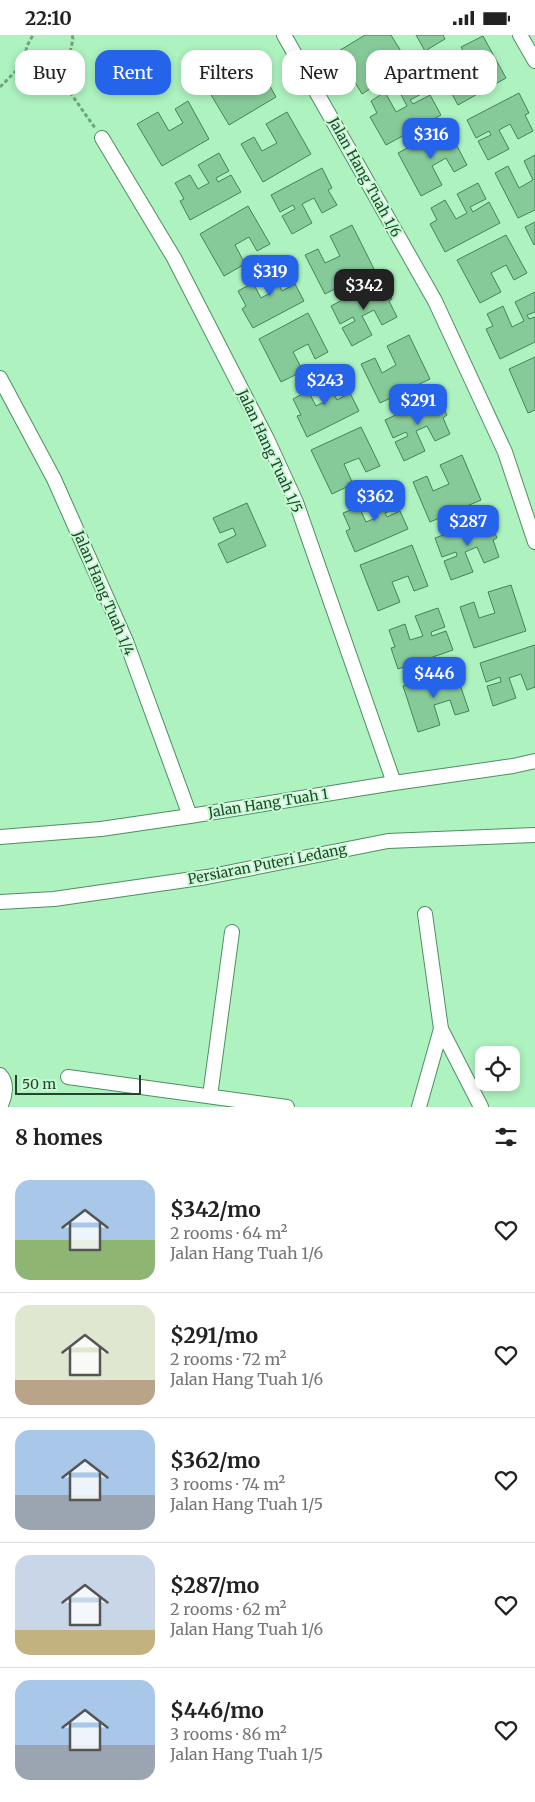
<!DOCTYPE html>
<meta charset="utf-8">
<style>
body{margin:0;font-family:Merriweather,serif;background:#f2f2f2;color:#222;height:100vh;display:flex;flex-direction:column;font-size:19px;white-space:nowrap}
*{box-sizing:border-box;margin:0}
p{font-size:16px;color:#767676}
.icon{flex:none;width:28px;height:28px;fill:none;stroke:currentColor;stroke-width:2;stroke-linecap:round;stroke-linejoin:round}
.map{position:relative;height:1072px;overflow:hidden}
.sheet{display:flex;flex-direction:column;background:#fff;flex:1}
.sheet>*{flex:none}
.hud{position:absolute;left:15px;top:15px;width:505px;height:45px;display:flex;gap:10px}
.buttons{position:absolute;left:475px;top:1011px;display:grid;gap:10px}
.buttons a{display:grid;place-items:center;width:45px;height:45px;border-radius:10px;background:#fff;box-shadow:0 2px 8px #0003;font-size:25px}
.scale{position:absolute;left:15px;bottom:12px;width:126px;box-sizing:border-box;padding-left:5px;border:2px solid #27432f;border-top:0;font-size:14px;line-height:18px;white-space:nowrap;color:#27432f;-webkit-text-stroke:4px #c5fcd3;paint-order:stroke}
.price{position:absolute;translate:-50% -42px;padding:0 11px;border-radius:10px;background:#2563eb;color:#fff;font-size:16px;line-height:32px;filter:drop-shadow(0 1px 2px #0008)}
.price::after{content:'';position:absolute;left:50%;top:30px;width:15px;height:11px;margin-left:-8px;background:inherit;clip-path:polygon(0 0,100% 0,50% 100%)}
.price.on{background:#222;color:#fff}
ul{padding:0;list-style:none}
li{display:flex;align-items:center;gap:15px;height:125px;padding:0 15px}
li+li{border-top:1px solid #e0e0e0}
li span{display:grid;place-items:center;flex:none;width:140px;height:100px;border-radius:15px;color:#555}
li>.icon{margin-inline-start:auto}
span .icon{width:60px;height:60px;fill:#fffc;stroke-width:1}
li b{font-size:21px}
h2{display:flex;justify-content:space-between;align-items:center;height:60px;padding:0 15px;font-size:21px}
.pill{padding:0 18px;border-radius:15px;background:#fff;box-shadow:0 2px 8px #0003;font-size:18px;line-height:45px}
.pill.on{background:#2563eb;color:#fff}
.status{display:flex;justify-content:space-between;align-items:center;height:35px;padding:0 25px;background:#fff;direction:ltr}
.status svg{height:14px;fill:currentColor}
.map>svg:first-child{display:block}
.building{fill:#87ca99;stroke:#428557}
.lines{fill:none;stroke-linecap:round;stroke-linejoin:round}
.street-casing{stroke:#4d8f61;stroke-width:16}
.path{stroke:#71a37e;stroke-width:3;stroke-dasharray:4 2.5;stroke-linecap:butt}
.street{stroke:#fff;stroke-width:14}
.labels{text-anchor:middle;stroke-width:4;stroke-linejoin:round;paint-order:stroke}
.street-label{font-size:14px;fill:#27432f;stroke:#c5fcd3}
</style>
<div class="status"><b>22:10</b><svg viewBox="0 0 49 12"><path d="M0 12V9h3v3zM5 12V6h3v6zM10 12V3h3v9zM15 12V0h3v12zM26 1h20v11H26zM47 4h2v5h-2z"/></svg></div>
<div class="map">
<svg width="535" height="1072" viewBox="0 0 535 1072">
<rect width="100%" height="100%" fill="#adf2bf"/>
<!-- building -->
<g class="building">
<path d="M365,0h26l16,26 -13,8 -9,-15 -14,9 11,18 -20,13 -25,-42z"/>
<path d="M416,0h27l2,4 -20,12z"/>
<path d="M483,1l23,42 -48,27 -25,-45 13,-7 12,21 14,-8 -11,-19z"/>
<path d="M255,25l21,37 -47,28 -25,-42 21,-12 11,18 14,-8 -8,-14z"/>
<path d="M418,40l9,16 -17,9 3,4 17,-9 11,20 -55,30 -16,-28 7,-4 -6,-12 14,-9 11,20 11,-6 -10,-19z"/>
<path d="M519,58l10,20 -4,2 8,16 -15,8 -8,-15 -11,6 10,19 -21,11 -10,-19 13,-6 -2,-4 -13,7 -9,-18z"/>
<path d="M188,66l21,38 -47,27 -25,-42 21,-12 11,19 14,-8 -8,-14z"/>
<path d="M287,77l24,42 -48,28 -22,-38 13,-7 8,14 15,-8 -11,-19z"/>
<path d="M447,92l20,38 -13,7 -8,-14 -14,8 10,19 -21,11 -23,-43z"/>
<path d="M219,118l10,18 -13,7 2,4 13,-7 10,17 -51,28 -10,-19 4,-2 -9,-16 15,-8 8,14 11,-6 -11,-18z"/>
<path d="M535,120v55l-17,8 -23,-45 13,-7 11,22 14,-8 -9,-19z"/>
<path d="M322,133l10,20 -4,2 9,15 -15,8 -8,-15 -12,6 10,19 -20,11 -10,-18 13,-7 -2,-4 -13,7 -9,-17z"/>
<path d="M478,148l8,16 -16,8 3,5 16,-10 11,21 -55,29 -15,-28 7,-4 -6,-12 14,-8 11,19 11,-6 -10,-19z"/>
<path d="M248,171l22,38 -13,7 -8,-14 -14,8 10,19 -21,12 -24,-42z"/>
<path d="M535,187v22l-1,1 -9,-18z"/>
<path d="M352,190l22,44 -49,25 -20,-39 13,-6 7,14 15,-7 -10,-20z"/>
<path d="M506,200l21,38 -13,7 -8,-15 -15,8 10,19 -21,11 -23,-43z"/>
<path d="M283,227l10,18 -13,7 2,4 13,-7 9,17 -51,27 -11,-19 4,-3 -8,-15 15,-8 8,15 11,-6 -10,-19z"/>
<path d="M382,244l10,20 -3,2 8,16 -15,8 -8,-15 -12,6 10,19 -20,11 -10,-18 13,-7 -2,-4 -13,7 -9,-18z"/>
<path d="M535,257v20l-8,3 2,4 6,-2v25l-35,17 -14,-30 7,-3 -6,-12 16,-8 9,21 12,-6 -9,-19z"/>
<path d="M308,278l20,39 -13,7 -7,-15 -15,8 10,19 -22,11 -22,-43z"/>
<path d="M409,300l21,44 -50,24 -19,-39 14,-6 7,15 14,-8 -9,-19z"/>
<path d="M535,322v53l-7,3 -19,-44z"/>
<path d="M339,336l9,18 -13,7 2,4 13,-7 9,18 -52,26 -10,-21 4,-1 -8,-16 15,-8 8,15 12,-6 -10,-19z"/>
<path d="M437,360l10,20 -4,3 7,16 -15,7 -8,-15 -11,5 9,20 -21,10 -9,-19 13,-6 -2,-4 -13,6 -8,-18z"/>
<path d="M361,392l19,39 -14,6 -7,-14 -15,6 9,20 -21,10 -21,-44z"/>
<path d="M462,420l19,45 -51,22 -17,-40 14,-6 6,15 16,-7 -9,-19z"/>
<path d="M391,453l8,19 -14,6 2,4 13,-6 8,18 -53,23 -9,-21 4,-2 -7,-16 16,-6 7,15 12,-5 -9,-20z"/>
<path d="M247,468l19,43 -39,17 -9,-19 18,-9 -3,-7 -13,5 -7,-15z"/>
<path d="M489,483l8,20 -4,2 6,17 -15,6 -7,-16 -12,5 8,20 -22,8 -7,-19 13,-5 -1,-4 -14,5 -7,-19z"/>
<path d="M412,510l16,41 -14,5 -6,-15 -16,6 8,20 -22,9 -18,-46z"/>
<path d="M511,550l15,46 -52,17 -14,-41 14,-5 5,16 16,-5 -7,-21z"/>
<path d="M438,573l7,19 -14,5 1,4 14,-5 7,19 -55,19 -7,-21 4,-1 -6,-17 16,-6 5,16 13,-4 -8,-20z"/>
<path d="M535,610v42l-8,3 -6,-16 -12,4 7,20 -23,8 -6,-20 14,-4 -1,-5 -14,5 -6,-19z"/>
<path d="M455,635l14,41 -14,4 -5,-15 -16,5 6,20 -22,7 -15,-46z"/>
</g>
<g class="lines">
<defs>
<g id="street">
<path d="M284,0l151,266 70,151 30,90"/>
<path d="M520,0l15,26"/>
<path d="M102,103l72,120 93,181 29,63 98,281"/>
<path d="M0,343l54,101 72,162 64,175"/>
<path d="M0,802l101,-8 89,-13 204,-33 119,-17 22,-5"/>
<path d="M0,867l54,-3 153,-22 181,-36 147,-6"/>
<path d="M425,879l16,115 40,78"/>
<path d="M0,1040c8,8 5,22 0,32"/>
<path d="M68,1042l219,30"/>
<path d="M210,1061l22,-164"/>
<path d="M419,1072l22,-78"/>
</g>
</defs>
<!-- street casing -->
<use href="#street" class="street-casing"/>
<!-- path -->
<g class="path">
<path d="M23,29l32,7 13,-10 5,-22 -1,-4"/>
<path d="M55,36l40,57"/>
<path d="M0,52l23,-23 4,-18 6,-11"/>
</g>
<!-- street -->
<use href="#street" class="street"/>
</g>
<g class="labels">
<!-- street labels -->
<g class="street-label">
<text transform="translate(365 142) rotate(61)" y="5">Jalan Hang Tuah 1/6</text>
<text transform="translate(270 416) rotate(65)" y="5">Jalan Hang Tuah 1/5</text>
<text transform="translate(104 558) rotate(67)" y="5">Jalan Hang Tuah 1/4</text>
<text transform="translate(268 768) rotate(-9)" y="5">Jalan Hang Tuah 1</text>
<text transform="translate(267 829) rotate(-11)" y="5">Persiaran Puteri Ledang</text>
</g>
</g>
</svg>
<div class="buttons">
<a><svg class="icon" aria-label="locate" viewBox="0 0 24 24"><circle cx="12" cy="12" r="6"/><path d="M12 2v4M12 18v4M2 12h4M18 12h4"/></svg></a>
</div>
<div class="scale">50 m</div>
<b class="price" style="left:431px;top:125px">$316</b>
<b class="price" style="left:270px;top:262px">$319</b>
<b class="price on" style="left:364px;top:276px">$342</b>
<b class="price" style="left:325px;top:371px">$243</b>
<b class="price" style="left:418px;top:391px">$291</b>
<b class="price" style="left:375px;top:487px">$362</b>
<b class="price" style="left:468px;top:512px">$287</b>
<b class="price" style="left:434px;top:664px">$446</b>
<div class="hud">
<a class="pill">Buy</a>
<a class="pill on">Rent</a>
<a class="pill">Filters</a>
<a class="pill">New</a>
<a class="pill">Apartment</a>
</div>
</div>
<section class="sheet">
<h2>8 homes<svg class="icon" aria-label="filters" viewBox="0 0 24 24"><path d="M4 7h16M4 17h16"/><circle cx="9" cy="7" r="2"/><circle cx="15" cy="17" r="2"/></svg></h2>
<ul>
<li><span style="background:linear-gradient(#a9c7e8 60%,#8fb573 0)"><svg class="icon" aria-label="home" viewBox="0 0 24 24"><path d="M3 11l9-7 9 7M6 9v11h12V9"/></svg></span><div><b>$342/mo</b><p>2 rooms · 64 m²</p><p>Jalan Hang Tuah 1/6</p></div><svg class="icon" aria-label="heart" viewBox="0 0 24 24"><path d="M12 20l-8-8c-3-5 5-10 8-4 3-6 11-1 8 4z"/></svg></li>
<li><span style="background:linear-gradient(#dfe7d0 75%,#b9a48a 0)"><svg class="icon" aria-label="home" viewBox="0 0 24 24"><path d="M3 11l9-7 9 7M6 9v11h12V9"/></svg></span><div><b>$291/mo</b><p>2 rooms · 72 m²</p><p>Jalan Hang Tuah 1/6</p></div><svg class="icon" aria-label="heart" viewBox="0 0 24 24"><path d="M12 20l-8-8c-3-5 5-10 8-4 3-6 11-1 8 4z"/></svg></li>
<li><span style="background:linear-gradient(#a9c7e8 65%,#9aa5b1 0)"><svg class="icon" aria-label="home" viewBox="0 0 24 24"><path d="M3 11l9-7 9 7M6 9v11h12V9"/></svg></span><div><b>$362/mo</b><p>3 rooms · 74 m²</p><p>Jalan Hang Tuah 1/5</p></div><svg class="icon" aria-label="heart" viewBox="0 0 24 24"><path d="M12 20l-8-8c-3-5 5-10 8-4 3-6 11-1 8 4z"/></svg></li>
<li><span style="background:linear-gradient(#c9d6e8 75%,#c2b280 0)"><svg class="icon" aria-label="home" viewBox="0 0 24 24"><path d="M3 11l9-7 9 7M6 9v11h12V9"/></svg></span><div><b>$287/mo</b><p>2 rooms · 62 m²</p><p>Jalan Hang Tuah 1/6</p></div><svg class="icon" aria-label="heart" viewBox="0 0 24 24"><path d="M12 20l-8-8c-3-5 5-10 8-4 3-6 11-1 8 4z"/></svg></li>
<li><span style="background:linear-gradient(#a9c7e8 65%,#9aa5b1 0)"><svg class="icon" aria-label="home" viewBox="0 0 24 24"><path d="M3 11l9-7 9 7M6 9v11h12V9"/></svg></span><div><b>$446/mo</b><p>3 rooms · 86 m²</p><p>Jalan Hang Tuah 1/5</p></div><svg class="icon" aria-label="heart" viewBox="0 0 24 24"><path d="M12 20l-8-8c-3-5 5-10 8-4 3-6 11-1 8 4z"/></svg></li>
</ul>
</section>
